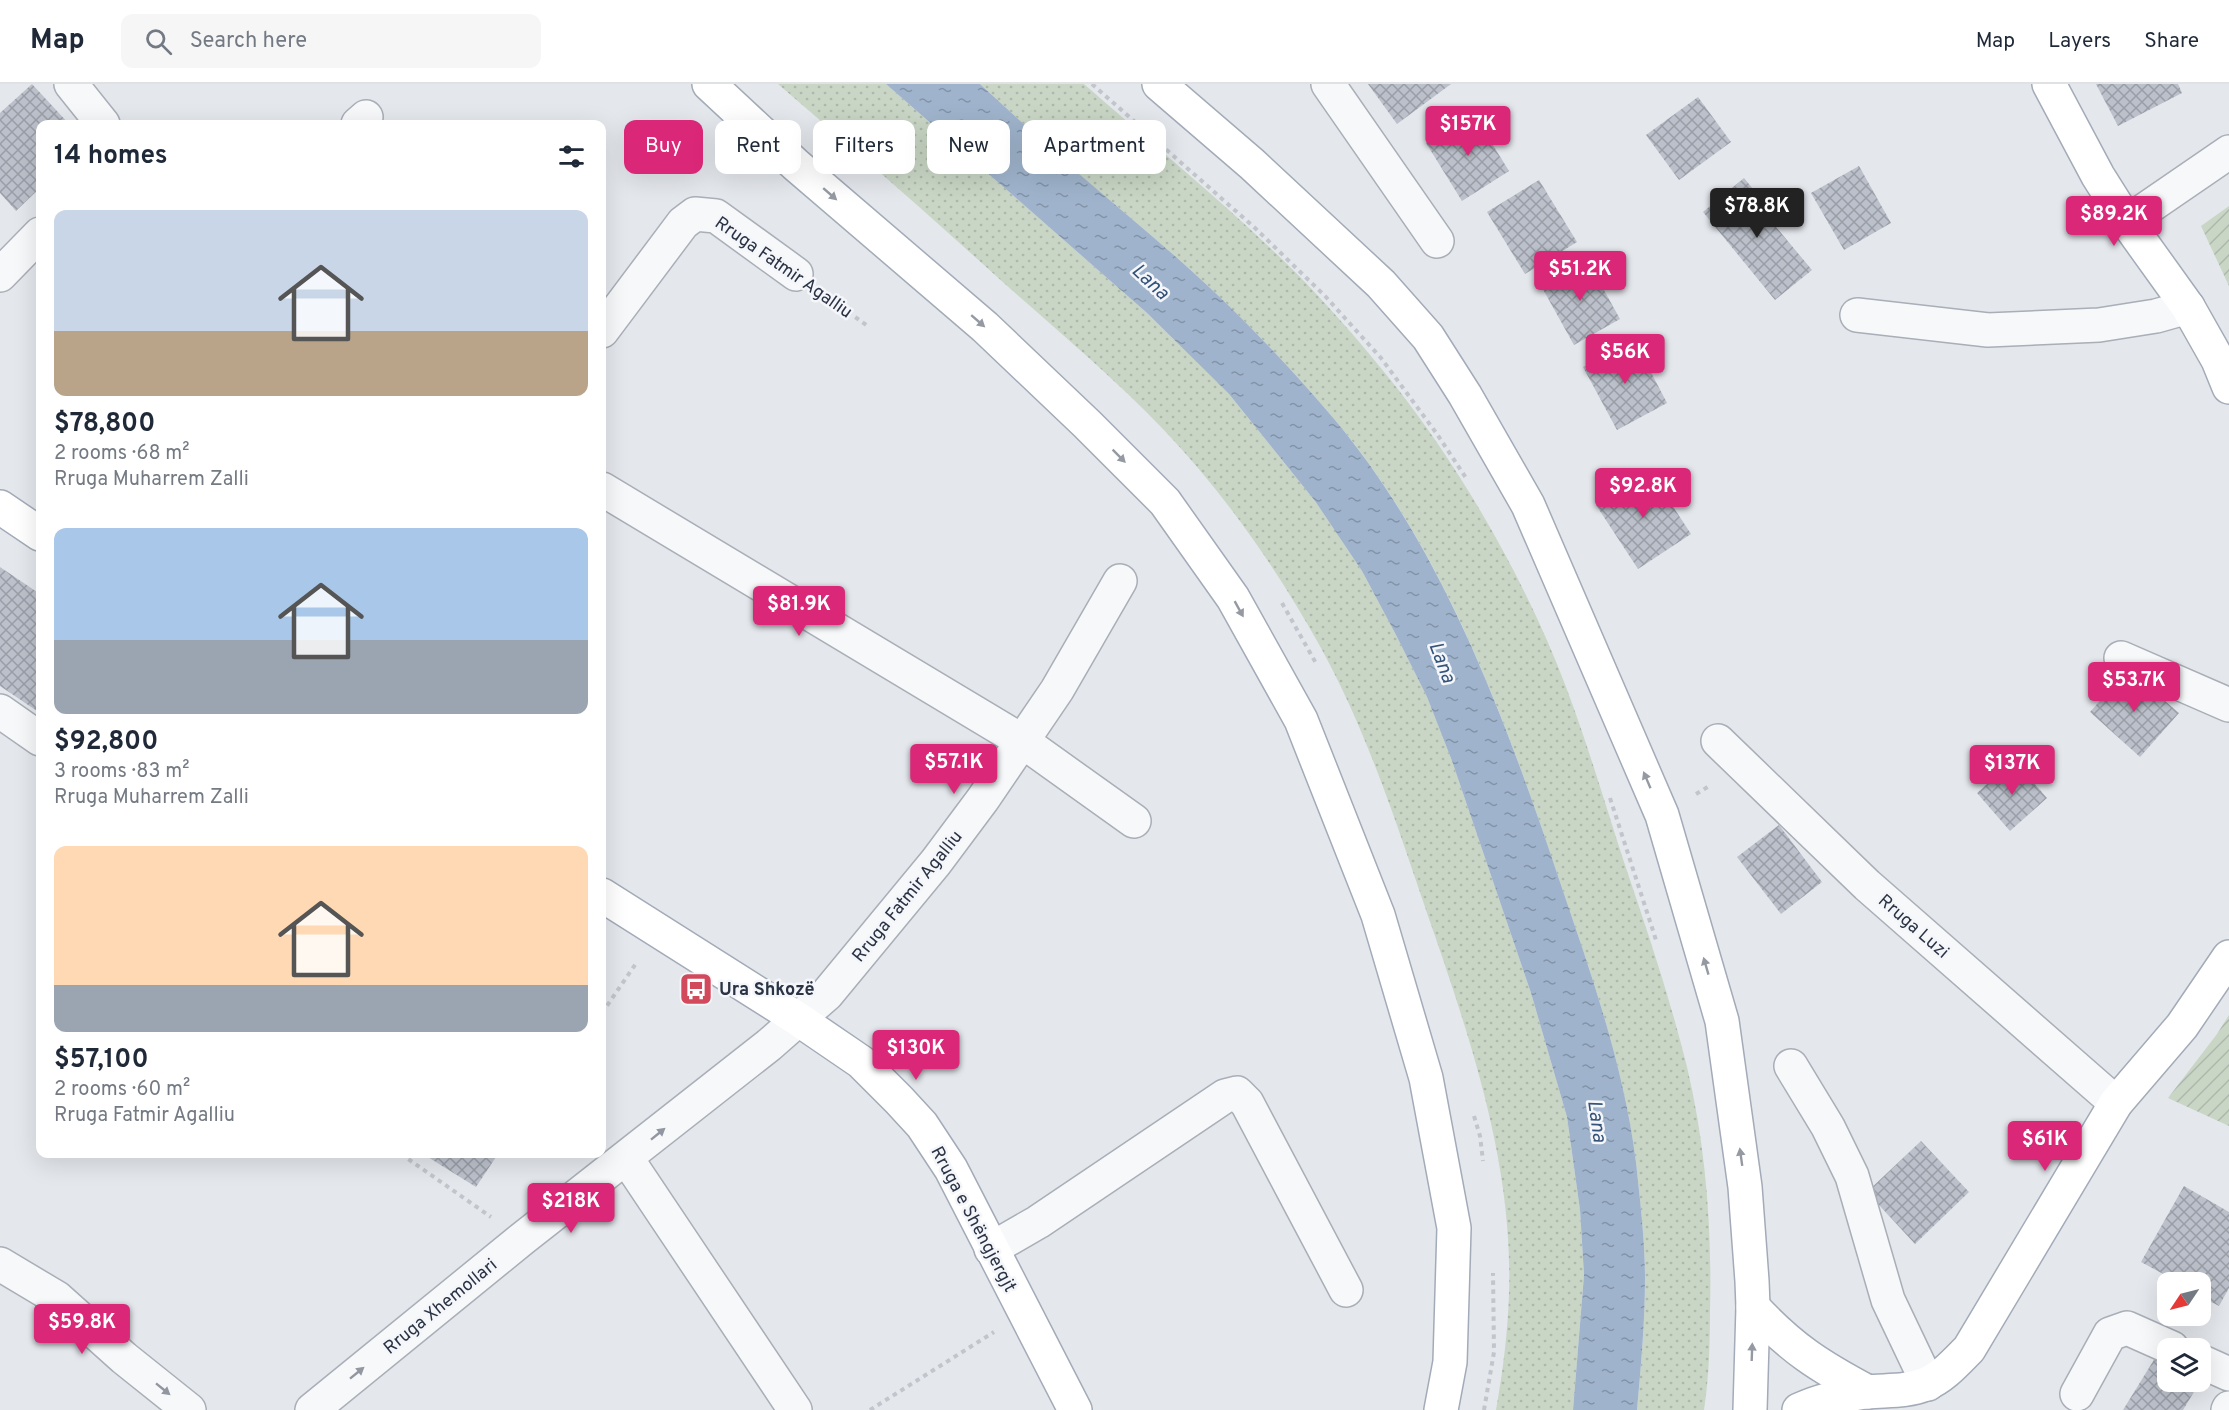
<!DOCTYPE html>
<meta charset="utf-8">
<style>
body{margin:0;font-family:Overpass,sans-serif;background:#f6f6f7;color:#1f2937;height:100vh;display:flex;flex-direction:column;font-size:22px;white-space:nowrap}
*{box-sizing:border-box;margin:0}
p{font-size:20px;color:#747a83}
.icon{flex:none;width:33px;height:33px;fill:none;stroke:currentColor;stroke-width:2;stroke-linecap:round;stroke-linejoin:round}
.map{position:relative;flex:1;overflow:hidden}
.details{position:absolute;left:36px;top:36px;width:570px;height:1038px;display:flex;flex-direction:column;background:#fff;border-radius:12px;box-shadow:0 6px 24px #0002}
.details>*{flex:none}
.top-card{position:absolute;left:624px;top:36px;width:570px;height:54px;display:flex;gap:12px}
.needle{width:39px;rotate:235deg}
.buttons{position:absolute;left:2157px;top:1188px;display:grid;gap:12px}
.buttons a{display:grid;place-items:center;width:54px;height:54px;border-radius:12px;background:#fff;box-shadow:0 6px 24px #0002;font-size:30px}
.price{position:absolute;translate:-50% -51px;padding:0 14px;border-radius:6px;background:#db2777;color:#fff;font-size:20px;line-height:39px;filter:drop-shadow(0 2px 3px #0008)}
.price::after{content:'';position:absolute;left:50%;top:36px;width:18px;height:14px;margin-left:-9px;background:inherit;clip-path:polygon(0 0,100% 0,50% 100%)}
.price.selected{background:#222;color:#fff}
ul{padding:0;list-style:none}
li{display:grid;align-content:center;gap:12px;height:318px;padding:0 18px}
li span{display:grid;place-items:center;height:186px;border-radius:12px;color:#555}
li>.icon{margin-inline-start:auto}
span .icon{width:108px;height:108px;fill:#fffc;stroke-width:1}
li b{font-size:26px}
h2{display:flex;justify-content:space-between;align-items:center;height:72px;padding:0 18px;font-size:26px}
.chip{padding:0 21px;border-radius:12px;background:#fff;box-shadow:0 6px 24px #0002;font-size:21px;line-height:54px}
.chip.selected{background:#db2777;color:#fff}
header{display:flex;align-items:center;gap:36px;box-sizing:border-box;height:84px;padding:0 30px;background:#fff;border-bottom:2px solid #e0e1e3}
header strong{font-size:28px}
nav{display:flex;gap:33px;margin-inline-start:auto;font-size:21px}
.search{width:420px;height:54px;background:#f6f6f7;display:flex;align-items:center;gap:15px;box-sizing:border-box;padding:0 21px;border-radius:12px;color:#747a83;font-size:22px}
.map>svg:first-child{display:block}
.grass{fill:url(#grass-dots)}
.garden{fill:url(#garden-furrows)}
.water{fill:url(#water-ripples)}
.building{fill:url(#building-cross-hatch)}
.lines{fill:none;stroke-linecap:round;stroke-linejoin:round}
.minor-casing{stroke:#a9aeb7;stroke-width:36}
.major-casing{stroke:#a3abb8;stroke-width:36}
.path{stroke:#c2c5cb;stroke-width:4;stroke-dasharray:4.5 4.5;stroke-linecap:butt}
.minor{stroke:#f7f8fa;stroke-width:33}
.major{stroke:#fff;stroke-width:33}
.oneway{fill:#959aa2}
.oneway2{fill:#9196a0}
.labels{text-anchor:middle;stroke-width:5;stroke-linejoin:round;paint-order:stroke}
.street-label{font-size:18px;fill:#2b3445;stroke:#f4f6f9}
.poi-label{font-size:18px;font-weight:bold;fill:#2b3445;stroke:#f4f6f9;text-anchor:start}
.water-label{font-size:20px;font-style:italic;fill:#34527a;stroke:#f4f6f9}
</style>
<header>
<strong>Map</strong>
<div class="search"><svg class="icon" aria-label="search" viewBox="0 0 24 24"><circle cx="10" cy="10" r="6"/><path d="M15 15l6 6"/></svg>Search here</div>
<nav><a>Map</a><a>Layers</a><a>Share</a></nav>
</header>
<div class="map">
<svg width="2229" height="1326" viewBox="0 0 2229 1326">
<defs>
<pattern id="grass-dots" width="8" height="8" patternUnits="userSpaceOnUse" patternTransform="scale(1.5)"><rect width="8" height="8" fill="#c9d6c5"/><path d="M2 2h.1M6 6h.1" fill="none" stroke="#adb8ab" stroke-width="1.8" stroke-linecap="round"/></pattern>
<pattern id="garden-furrows" width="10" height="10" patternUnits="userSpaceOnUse" patternTransform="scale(1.5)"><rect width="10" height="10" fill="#c9d6c5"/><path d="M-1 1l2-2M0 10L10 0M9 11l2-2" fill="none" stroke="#adb8ab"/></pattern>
<pattern id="water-ripples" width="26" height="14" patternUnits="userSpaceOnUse" patternTransform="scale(1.5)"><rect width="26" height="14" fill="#9fb4cc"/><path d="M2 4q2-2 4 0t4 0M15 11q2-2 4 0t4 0" fill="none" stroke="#8293a7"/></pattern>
<pattern id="building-cross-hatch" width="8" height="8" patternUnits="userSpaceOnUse" patternTransform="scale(1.5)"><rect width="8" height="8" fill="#bbc0ca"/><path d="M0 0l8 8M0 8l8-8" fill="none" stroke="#989da6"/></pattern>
</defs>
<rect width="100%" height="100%" fill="#e4e7ec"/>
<!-- grass -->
<g class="grass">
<path d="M778,0h108l261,229 82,81 86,107 47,70 34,64 31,62 25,64 79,232 36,124 13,93 4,65 -11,135h-77c7,-39 12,-79 13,-118 4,-123 -35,-242 -74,-356 -34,-98 -64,-197 -114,-288 -44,-79 -96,-154 -158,-219 -50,-52 -105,-98 -158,-145 -75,-68 -150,-134 -227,-200z"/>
<path d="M980,0h104c67,59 137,116 201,178 40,39 77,82 112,126 68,87 130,196 169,299 22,58 39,117 58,175 23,68 46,136 63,205 19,80 25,162 23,244 0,32 -1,67 -6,99h-67c4,-44 8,-88 8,-132 0,-38 -5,-78 -9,-116 -12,-95 -44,-186 -75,-277 -54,-161 -115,-333 -226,-465 -47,-55 -97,-108 -151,-156 -35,-31 -71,-61 -106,-91 -33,-29 -65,-59 -98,-89z"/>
</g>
<!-- garden -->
<g class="garden">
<path d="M2229,122v80l-28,-60z"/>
<path d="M2229,931v111l-61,-28 49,-64z"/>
</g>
<!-- water -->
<path class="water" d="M886,0h94c33,30 65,60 98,89 35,30 71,60 106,91 54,48 104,101 151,156 111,133 172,304 226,465 31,91 63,182 75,277 4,38 9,78 9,116 0,44 -4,88 -8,132h-64l11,-135 -4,-65 -13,-93 -36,-124 -79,-232 -25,-64 -31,-62 -34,-64 -47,-70 -86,-107 -82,-81z"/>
<!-- building -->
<g class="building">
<path d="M32,0l37,40h-29v64l-24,23 -16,-18v-80z"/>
<path d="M1368,0h83l-54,40z"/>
<path d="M2096,0h82l4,9 -64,33z"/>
<path d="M1698,13l33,45 -52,38 -33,-45z"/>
<path d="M1473,29l36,58 -47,30 -36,-58z"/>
<path d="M1859,82l32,57 -47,27 -33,-57z"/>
<path d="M1744,94l22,27 -5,4 51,61 -37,30 -72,-88z"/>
<path d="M1539,96l38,62 -52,32 -38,-62z"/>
<path d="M1586,174l34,61 -46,26 -34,-61z"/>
<path d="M1634,256l33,63 -50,27 -34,-63z"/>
<path d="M1649,386l42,64 -53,35 -42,-64z"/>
<path d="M0,483l40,27v119l-40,-27z"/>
<path d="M2128,585l51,44 -39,44 -50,-45z"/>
<path d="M2014,676l33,38 -37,33 -33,-38z"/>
<path d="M1779,741l43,57 -41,32 -44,-57z"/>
<path d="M1921,1057l48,51 -54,52 -48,-52z"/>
<path d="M423,1070h75l-22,33z"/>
<path d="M2184,1102l45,26v76l-10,18 -19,-10v-14h-22l-37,-20z"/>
<path d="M2160,1266l8,4v28h32l-17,28h-60z"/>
</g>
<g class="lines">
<defs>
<g id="minor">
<path d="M71,0l32,40"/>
<path d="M1328,0l109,157"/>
<path d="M358,40l8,-7"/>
<path d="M2127,138l102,-70"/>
<path d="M0,191l40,-41"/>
<path d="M1857,231l131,15 111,-5 57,-9 32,-9"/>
<path d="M602,247l81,-108 12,-9 21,2 80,58"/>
<path d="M602,405l420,252 112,80"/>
<path d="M2121,574l108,47"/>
<path d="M0,627l40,28"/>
<path d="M1718,657l149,144 249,218"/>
<path d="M1791,982l37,61 24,49 36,124 40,84"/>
<path d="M627,1075l168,251"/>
<path d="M991,1165l47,-27 187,-126 12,-3 10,10 99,187"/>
<path d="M0,1180l57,34 67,60 65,52"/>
<path d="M2200,1277l29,13"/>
<path d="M2077,1310l33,-60 17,-6 45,20"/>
<path d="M312,1326l210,-171 247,-194 58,-51 109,-132 47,-63 74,-109 63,-109"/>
<path d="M2228,1326l1,-2"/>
</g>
<g id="major">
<path d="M709,0l87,81 189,162 102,97 78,78 68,96 68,122 77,195 48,163 28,150 -4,134 -9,48"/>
<path d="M1159,0l93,80 129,120 47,53 37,58 63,110 134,310 60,206 23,166 7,94 1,26 -3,103"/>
<path d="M2049,0l49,92 29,46 61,85 30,53 11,27"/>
<path d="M0,423l40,27"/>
<path d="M602,811l196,124 63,43 38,38 23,25 29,44 124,241"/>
<path d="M1753,1223c38,41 66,59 115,85"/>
<path d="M1799,1326c21,-10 44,-15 68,-18 20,-2 39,0 59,-8 17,-7 30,-22 43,-35l147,-246 66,-77 47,-69"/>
</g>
</defs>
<!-- minor casing -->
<use href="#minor" class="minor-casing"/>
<!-- major casing -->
<use href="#major" class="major-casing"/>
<!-- path -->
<g class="path">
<path d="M1092,0l163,144 70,68 56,62 56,76 29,44"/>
<path d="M826,212l43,31"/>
<path d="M1282,519l35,62"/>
<path d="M1696,710l15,-9"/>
<path d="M1610,714l46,142"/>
<path d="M602,929l35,-51"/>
<path d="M1474,1032l6,20 3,25"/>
<path d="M401,1070l90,63"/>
<path d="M870,1326l124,-78"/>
<path d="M1484,1326l10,-58 -1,-79"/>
</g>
<!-- minor -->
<use href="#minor" class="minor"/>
<!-- major -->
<use href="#major" class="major"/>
</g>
<!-- one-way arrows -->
<defs><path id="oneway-solid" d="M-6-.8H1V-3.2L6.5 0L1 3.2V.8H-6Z" transform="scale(1.5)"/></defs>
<g class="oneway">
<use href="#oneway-solid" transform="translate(830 110) rotate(41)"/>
<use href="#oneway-solid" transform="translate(978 237) rotate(41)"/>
<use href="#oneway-solid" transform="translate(1119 372) rotate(45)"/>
<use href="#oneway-solid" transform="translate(1239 525) rotate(61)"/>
<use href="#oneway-solid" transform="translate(1647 696) rotate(-113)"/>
<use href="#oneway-solid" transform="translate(1706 882) rotate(-106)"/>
<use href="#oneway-solid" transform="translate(1741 1073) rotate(-98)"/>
<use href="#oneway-solid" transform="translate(1752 1268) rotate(-88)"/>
</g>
<g class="oneway2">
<use href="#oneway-solid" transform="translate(658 1050) rotate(-39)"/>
<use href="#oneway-solid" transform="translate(357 1289) rotate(-39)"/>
<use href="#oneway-solid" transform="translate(163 1305) rotate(39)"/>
</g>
<!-- icons -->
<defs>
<symbol id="bus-square" viewBox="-11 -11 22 22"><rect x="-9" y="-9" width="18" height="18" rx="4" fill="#d1495b" stroke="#f4f6f9"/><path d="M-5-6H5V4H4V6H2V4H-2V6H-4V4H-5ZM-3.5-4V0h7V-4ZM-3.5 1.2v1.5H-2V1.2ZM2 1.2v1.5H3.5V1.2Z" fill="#fff"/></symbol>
</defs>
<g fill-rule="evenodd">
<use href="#bus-square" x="677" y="886" width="38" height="38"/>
</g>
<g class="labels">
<!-- street labels -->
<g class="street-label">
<text transform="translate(784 183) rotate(35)" y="6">Rruga Fatmir Agalliu</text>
<text transform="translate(907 812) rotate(-51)" y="6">Rruga Fatmir Agalliu</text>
<text transform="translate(1914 842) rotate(41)" y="6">Rruga Luzi</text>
<text transform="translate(974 1135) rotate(62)" y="6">Rruga e Shëngjergjt</text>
<text transform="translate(440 1222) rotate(-39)" y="6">Rruga Xhemollari</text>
</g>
<!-- poi labels -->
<g class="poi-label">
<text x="719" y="911">Ura Shkozë</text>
</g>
<!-- water labels -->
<g class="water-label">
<text transform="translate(1151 197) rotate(43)" y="7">Lana</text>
<text transform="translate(1443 578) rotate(69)" y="7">Lana</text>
<text transform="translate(1598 1037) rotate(82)" y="7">Lana</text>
</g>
</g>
</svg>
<div class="buttons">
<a><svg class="needle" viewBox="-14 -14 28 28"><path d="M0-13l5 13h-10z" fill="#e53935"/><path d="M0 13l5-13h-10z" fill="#747a83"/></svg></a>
<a><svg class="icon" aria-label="layers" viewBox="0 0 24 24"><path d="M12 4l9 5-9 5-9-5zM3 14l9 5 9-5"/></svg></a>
</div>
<b class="price" style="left:1468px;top:73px">$157K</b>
<b class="price selected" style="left:1757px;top:155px">$78.8K</b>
<b class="price" style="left:2114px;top:163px">$89.2K</b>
<b class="price" style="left:1580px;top:218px">$51.2K</b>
<b class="price" style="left:1625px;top:301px">$56K</b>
<b class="price" style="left:1643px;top:435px">$92.8K</b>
<b class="price" style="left:799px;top:553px">$81.9K</b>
<b class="price" style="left:2134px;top:629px">$53.7K</b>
<b class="price" style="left:954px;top:711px">$57.1K</b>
<b class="price" style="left:2012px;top:712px">$137K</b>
<b class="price" style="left:916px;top:997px">$130K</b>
<b class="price" style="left:2045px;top:1088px">$61K</b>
<b class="price" style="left:571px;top:1150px">$218K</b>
<b class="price" style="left:82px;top:1271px">$59.8K</b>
<div class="top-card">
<a class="chip selected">Buy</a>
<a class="chip">Rent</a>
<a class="chip">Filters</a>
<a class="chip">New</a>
<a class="chip">Apartment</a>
</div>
<section class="details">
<h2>14 homes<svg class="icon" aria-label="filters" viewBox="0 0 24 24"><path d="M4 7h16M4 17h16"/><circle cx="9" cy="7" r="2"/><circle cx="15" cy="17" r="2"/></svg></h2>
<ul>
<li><span style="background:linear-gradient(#c9d6e8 65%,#b9a48a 0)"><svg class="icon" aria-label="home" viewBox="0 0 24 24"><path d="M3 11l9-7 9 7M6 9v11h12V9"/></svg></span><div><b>$78,800</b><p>2 rooms · 68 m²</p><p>Rruga Muharrem Zalli</p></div></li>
<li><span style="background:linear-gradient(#a9c7e8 60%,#9aa5b1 0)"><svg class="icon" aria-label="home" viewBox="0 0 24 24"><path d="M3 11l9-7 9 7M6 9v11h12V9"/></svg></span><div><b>$92,800</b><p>3 rooms · 83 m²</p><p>Rruga Muharrem Zalli</p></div></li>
<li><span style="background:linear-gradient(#ffd9b3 75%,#9aa5b1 0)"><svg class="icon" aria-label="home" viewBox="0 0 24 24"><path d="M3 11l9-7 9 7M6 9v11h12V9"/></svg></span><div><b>$57,100</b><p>2 rooms · 60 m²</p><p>Rruga Fatmir Agalliu</p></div></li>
</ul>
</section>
</div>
